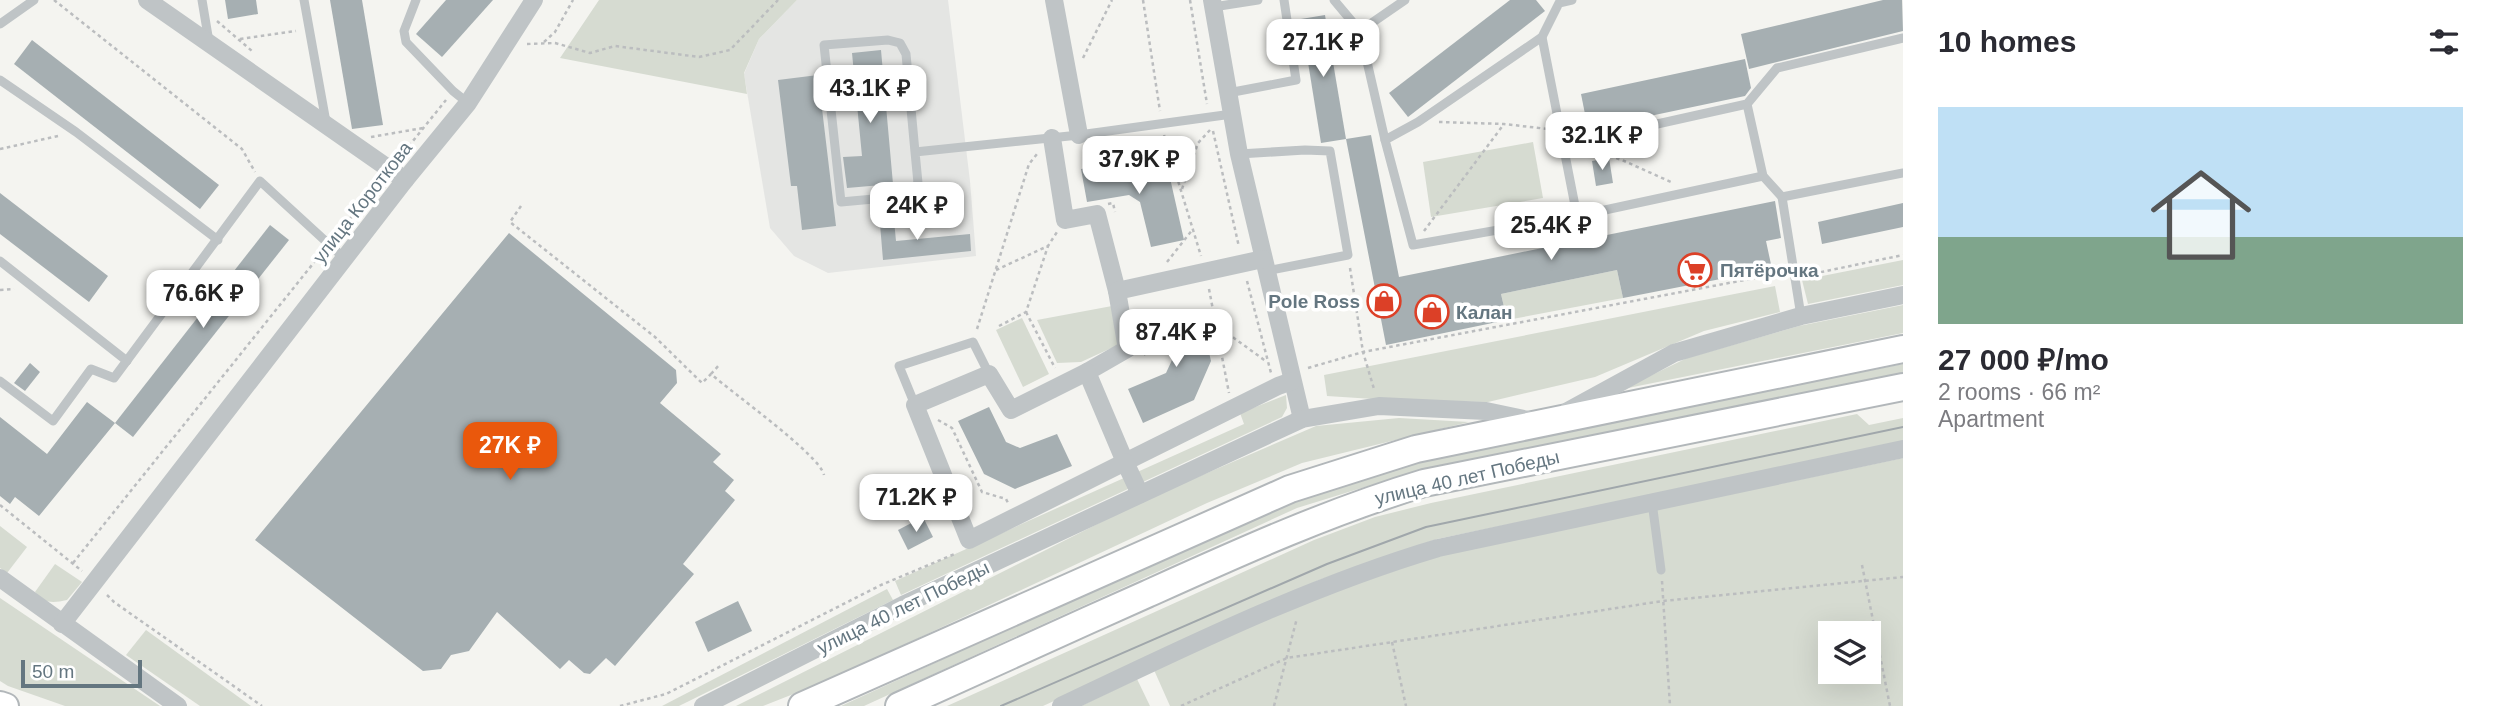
<!DOCTYPE html>
<meta charset="utf-8">
<style>
body{margin:0;font-family:Arial,sans-serif;background:#f2f2f3;color:#2b2b33;height:100vh;display:flex;flex-direction:column;font-size:26px;white-space:nowrap}
*{box-sizing:border-box;margin:0}
p{font-size:23px;color:#7c7c81}
.icon{flex:none;width:38px;height:38px;fill:none;stroke:currentColor;stroke-width:2;stroke-linecap:round;stroke-linejoin:round}
.map{position:relative;flex:1;overflow:hidden}
.side{display:flex;flex-direction:column;background:#fff;width:595px}
.side>*{flex:none}
.buttons{position:absolute;left:1818px;top:621px;display:grid;gap:14px}
.buttons a{display:grid;place-items:center;width:63px;height:63px;border-radius:0px;background:#fff;box-shadow:0 7px 28px #0002;font-size:35px}
.scale{position:absolute;left:21px;bottom:18px;width:121px;box-sizing:border-box;padding-left:7px;border:4px solid #647680;border-top:0;font-size:19px;line-height:24px;white-space:nowrap;color:#647680;-webkit-text-stroke:5px #fff;paint-order:stroke}
.price{position:absolute;translate:-50% -60px;padding:0 16px;border-radius:14px;background:#fff;color:#222;font-size:23px;line-height:46px;filter:drop-shadow(0 2px 4px #0008)}
.price::after{content:'';position:absolute;left:50%;top:42px;width:21px;height:16px;margin-left:-10px;background:inherit;clip-path:polygon(0 0,100% 0,50% 100%)}
.price.current{background:#ea580c;color:#fff}
ul{padding:0;list-style:none}
li{display:grid;align-content:center;gap:14px;height:371px;padding:0 35px}
li+li{border-top:2px solid #e1e1e2}
li span{display:grid;place-items:center;height:217px;border-radius:0px;color:#555}
li>.icon{margin-inline-start:auto}
span .icon{width:126px;height:126px;fill:#fffc;stroke-width:1}
li b{font-size:30px}
h2{display:flex;justify-content:space-between;align-items:center;height:84px;padding:0 35px;font-size:30px}
main{display:flex;flex:1;min-height:0}
.map>svg:first-child{display:block}
.built{fill:#e4e5e3}
.green{fill:#d6dbd1;fill-rule:evenodd}
.building{fill:#a6afb2}
.lines{fill:none;stroke-linecap:round;stroke-linejoin:round}
.secondary-casing{stroke:#b2b7ba;stroke-width:28}
.primary-casing{stroke:#b2b7ba;stroke-width:30}
.path{stroke:#bbbdbf;stroke-width:2.5;stroke-dasharray:3.5 3.5;stroke-linecap:butt}
.service{stroke:#bfc4c6;stroke-width:9}
.minor{stroke:#bfc4c6;stroke-width:18}
.secondary{stroke:#fff;stroke-width:24}
.primary{stroke:#fff;stroke-width:26}
.tram{stroke:#a0a7ab;stroke-width:2}
.labels{text-anchor:middle;stroke-width:7;stroke-linejoin:round;paint-order:stroke}
.street-label{font-size:19px;fill:#647680;stroke:#fff}
.poi-label{font-size:19px;font-weight:bold;fill:#647680;stroke:#fff;text-anchor:start}
</style>
<main>
<div class="map">
<svg width="1903" height="706" viewBox="0 0 1903 706">
<rect width="100%" height="100%" fill="#f4f4f0"/>
<!-- built -->
<path class="built" d="M797,0h151l22,181 6,75 -148,17 -34,-17 -24,-28 -26,-154 15,-35z"/>
<!-- green -->
<g class="green">
<path d="M599,0h198l-38,39 -15,34 3,21 -187,-36z"/>
<path d="M1533,142l10,56 -112,19 -8,-55z"/>
<path d="M1903,260v25l-95,19 -6,-24z"/>
<path d="M1617,270l6,28 -116,22 -6,-26z"/>
<path d="M1775,286l5,26 -76,19 -109,46 -107,25 -84,-1 -77,-5 -3,-21z"/>
<path d="M1903,305v28l-280,56 64,-31 112,-32z"/>
<path d="M1112,306l6,39 -37,17 -24,1 -20,-43z"/>
<path d="M1022,318l27,56 -26,13 -27,-57z"/>
<path d="M1903,364v10l-480,95 -126,39 -433,198h-23l453,-208 127,-39z"/>
<path d="M1286,395l1,13 -5,9 -381,178 -6,-14 349,-157 -4,-11z"/>
<path d="M1857,414l12,11 34,-7v25l-466,96 -118,41 -276,126h-96l367,-166 61,-23 56,-14z"/>
<path d="M1399,418l70,4 -167,41 -95,40 -378,177 -66,26h-27l413,-208 167,-72z"/>
<path d="M1903,458v248h-733l-16,-36 159,-71 127,-44zM1830,634h39v38h-39z"/>
<path d="M0,526l27,21 -20,26 -7,-5z"/>
<path d="M55,564l27,18 -15,18c-14,3 -23,4 -32,-8z"/>
<path d="M887,589l6,11 -214,106h-17z"/>
<path d="M0,598l160,108h-95l-57,-20 -8,-5z"/>
<path d="M146,630l105,76h-51l-74,-51z"/>
<path d="M1137,679l13,27h-69z"/>
</g>
<!-- building -->
<g class="building">
<path d="M225,0h31l2,14 -30,5z"/>
<path d="M330,0h32l21,125 -31,4z"/>
<path d="M446,0h47l-51,57 -26,-23z"/>
<path d="M1510,0h26l9,11 -137,106 -19,-24z"/>
<path d="M1883,0h19l1,31 -154,38 -8,-35z"/>
<path d="M1325,15l21,124 -25,4 -20,-124z"/>
<path d="M32,40l187,145 -19,24 -186,-145z"/>
<path d="M881,50l12,134 -46,4 -4,-31 19,-1 -10,-103z"/>
<path d="M1745,59l6,29 -6,8 -157,33 -7,-35z"/>
<path d="M818,75l18,151 -34,4 -5,-44h-6l-13,-106z"/>
<path d="M1371,135l28,142 376,-76 6,37 -15,3 6,28 -149,29 -6,-28 -116,24 6,26 -121,25 -40,-206z"/>
<path d="M1609,158l4,25 -17,3 -4,-25z"/>
<path d="M1137,159l33,19 14,62 -33,7 -11,-45 -11,-7 -42,7 -6,-33z"/>
<path d="M0,193l108,83 -19,26 -89,-68z"/>
<path d="M1903,203v24l-81,17 -4,-22z"/>
<path d="M893,210l3,31 74,-7 1,17 -88,9 -4,-48z"/>
<path d="M270,225l19,15 -156,197 -18,-14z"/>
<path d="M509,233l167,137 1,13 -17,20 61,51 -8,8 21,18 -9,11 10,9 -52,64 11,10 -79,92 -9,-8 -16,16 -6,-1 -15,-13 -9,9 -63,-57 -28,39 -18,4 -10,14 -18,2 -168,-131z"/>
<path d="M1199,310l12,51 -17,39 -51,23 -15,-34 38,-16 6,-13 -10,-42z"/>
<path d="M30,363l10,9 -15,19 -11,-8z"/>
<path d="M87,402l28,21 -76,93 -24,-19 -5,7 -10,-8v-79l47,37z"/>
<path d="M989,407l17,35 14,6 37,-14 15,32 -57,23 -31,-15 -26,-53z"/>
<path d="M923,517l10,20 -25,13 -10,-20z"/>
<path d="M738,601l14,30 -44,21 -13,-30z"/>
</g>
<g class="lines">
<defs>
<path id="secondary" d="M0,704l6,2"/>
<g id="primary">
<path d="M802,706l488,-217 126,-40 487,-100"/>
<path d="M899,706c82,-37 165,-75 248,-112 91,-41 181,-82 277,-111l479,-96"/>
</g>
</defs>
<!-- secondary casing -->
<use href="#secondary" class="secondary-casing"/>
<!-- primary casing -->
<use href="#primary" class="primary-casing"/>
<!-- path -->
<g class="path">
<path d="M54,0l188,149 13,23"/>
<path d="M1143,0l17,111"/>
<path d="M1190,0l17,104"/>
<path d="M217,21l35,30"/>
<path d="M240,39l56,-8"/>
<path d="M544,42l11,-10 18,-32"/>
<path d="M527,44l28,-1 35,10 25,-7 84,11 31,-7 48,-50"/>
<path d="M1083,58l29,-58"/>
<path d="M1439,122l65,2 44,5"/>
<path d="M1213,131l26,116"/>
<path d="M1164,135l37,121"/>
<path d="M371,137l52,-9"/>
<path d="M0,149l58,-13"/>
<path d="M1596,152l26,8 49,22"/>
<path d="M400,157l46,-57"/>
<path d="M1182,189l16,-46 12,-13"/>
<path d="M1108,204l5,-1 2,9"/>
<path d="M521,206l-11,16 145,115 47,46 9,-9c20,18 109,81 113,101"/>
<path d="M1424,231l80,-107"/>
<path d="M336,236l44,-55"/>
<path d="M1167,262l26,-33"/>
<path d="M1350,268l13,84 11,37"/>
<path d="M996,270l52,-24 9,-14"/>
<path d="M1807,275l96,-20"/>
<path d="M1247,281l24,92"/>
<path d="M1209,289l20,104"/>
<path d="M0,290l14,-1"/>
<path d="M1026,312l29,56"/>
<path d="M1139,312l8,41 -4,2"/>
<path d="M1216,325l51,37"/>
<path d="M999,326l27,-14 22,-66"/>
<path d="M977,329l52,-165 8,-10"/>
<path d="M1308,368l55,-16 403,-76 17,1"/>
<path d="M711,374l9,-10"/>
<path d="M938,420l14,8 30,64 24,7 2,4"/>
<path d="M0,505l82,66"/>
<path d="M73,563l247,-308"/>
<path d="M1862,565l28,141"/>
<path d="M1662,581l8,125"/>
<path d="M107,595l7,7 148,104"/>
<path d="M1392,642l14,64"/>
<path d="M620,706l46,-12 215,-109 76,-32"/>
<path d="M1181,706l106,-48 376,-57 240,-24"/>
<path d="M1274,706l23,-88"/>
</g>
<!-- service -->
<g class="service">
<path d="M202,0l7,42"/>
<path d="M304,0l22,122"/>
<path d="M416,0l-12,31 2,11 47,49 15,12"/>
<path d="M1334,0l26,31 45,-31"/>
<path d="M1572,0l-13,3 -17,34 -124,85 -33,18 28,105 164,-29 186,-40"/>
<path d="M1213,7l45,-7"/>
<path d="M0,24l34,-24"/>
<path d="M1360,31l25,109"/>
<path d="M1542,37l35,179"/>
<path d="M0,80l76,52 142,108"/>
<path d="M1228,93l68,-13 -12,-80"/>
<path d="M1747,104l16,72 19,21 19,119"/>
<path d="M1563,145l184,-41 30,-36 126,-30"/>
<path d="M915,152l3,31 -12,13 -65,6 -17,-157 64,-5 12,3 6,11 9,98 164,-17 153,-21"/>
<path d="M1239,154l66,-4 25,1 18,104 -82,16"/>
<path d="M1782,197l121,-24"/>
<path d="M0,261l127,100"/>
<path d="M0,381l53,40 38,-52 23,9 146,-197 84,77"/>
<path d="M915,405l-16,-39 74,-24 16,32"/>
<path d="M1652,502l9,68"/>
</g>
<!-- minor -->
<g class="minor">
<path d="M147,0l258,180"/>
<path d="M1054,0l25,135"/>
<path d="M1212,0l27,154 63,265"/>
<path d="M1052,138l13,82 32,-6 20,77"/>
<path d="M1263,259l-146,32 10,58 -40,23 38,90 153,-76 14,-5"/>
<path d="M1087,372l-76,38 -22,-36 -74,31 54,135 156,-78 15,32"/>
<path d="M1568,411l106,-58 127,-37 102,-21"/>
<path d="M0,578l178,128"/>
<path d="M62,624l343,-444 63,-77 66,-103"/>
<path d="M703,706l200,-101 399,-186 77,-13 107,5 47,10"/>
<path d="M1061,706c122,-58 246,-119 377,-158l465,-99"/>
</g>
<!-- secondary -->
<use href="#secondary" class="secondary"/>
<!-- primary -->
<use href="#primary" class="primary"/>
<!-- tram -->
<path class="tram" d="M1001,706l326,-142 99,-37 477,-100"/>
</g>
<!-- icons -->
<defs>
<symbol id="supermarket-ring" viewBox="-11 -11 22 22"><circle r="9.5" fill="#fff" stroke="#dc4027" stroke-width="1.5"/><path d="M-6-5.5h2.5l.6 2H6L4.5 2H-2.5L-4.4-4H-6ZM-1.5 3.2a1.3 1.3 0 1 0 .1 0ZM3 3.2a1.3 1.3 0 1 0 .1 0Z" fill="#dc4027"/></symbol>
<symbol id="shop-ring" viewBox="-11 -11 22 22"><circle r="9.5" fill="#fff" stroke="#dc4027" stroke-width="1.5"/><path d="M-5-2.5h2.3a2.7 3.5 0 0 1 5.4 0H5L5.5 6h-11ZM-1.5-2.5h3a1.5 2.3 0 0 0-3 0Z" fill="#dc4027"/></symbol>
</defs>
<g fill-rule="evenodd">
<use href="#supermarket-ring" x="1676" y="251" width="38" height="38"/>
<use href="#shop-ring" x="1365" y="282" width="38" height="38"/>
<use href="#shop-ring" x="1413" y="293" width="38" height="38"/>
</g>
<g class="labels">
<!-- street labels -->
<g class="street-label">
<text transform="translate(362 202) rotate(-52)" y="7">улица Короткова</text>
<text transform="translate(1467 477) rotate(-13)" y="7">улица 40 лет Победы</text>
<text transform="translate(903 607) rotate(-26)" y="7">улица 40 лет Победы</text>
</g>
<!-- poi labels -->
<g class="poi-label">
<text x="1720" y="277">Пятёрочка</text>
<text x="1360" y="308" text-anchor="end">Pole Ross</text>
<text x="1456" y="319">Калан</text>
</g>
</g>
</svg>
<div class="buttons">
<a><svg class="icon" aria-label="layers" viewBox="0 0 24 24"><path d="M12 4l9 5-9 5-9-5zM3 14l9 5 9-5"/></svg></a>
</div>
<div class="scale">50 m</div>
<b class="price" style="left:1323px;top:79px">27.1K ₽</b>
<b class="price" style="left:870px;top:125px">43.1K ₽</b>
<b class="price" style="left:1602px;top:172px">32.1K ₽</b>
<b class="price" style="left:1139px;top:196px">37.9K ₽</b>
<b class="price" style="left:917px;top:242px">24K ₽</b>
<b class="price" style="left:1551px;top:262px">25.4K ₽</b>
<b class="price" style="left:203px;top:330px">76.6K ₽</b>
<b class="price" style="left:1176px;top:369px">87.4K ₽</b>
<b class="price current" style="left:510px;top:482px">27K ₽</b>
<b class="price" style="left:916px;top:534px">71.2K ₽</b>
</div>
<section class="side">
<h2>10 homes<svg class="icon" aria-label="filters" viewBox="0 0 24 24"><path d="M4 7h16M4 17h16"/><circle cx="9" cy="7" r="2"/><circle cx="15" cy="17" r="2"/></svg></h2>
<ul>
<li><span style="background:linear-gradient(#bfe0f5 60%,#7fa58c 0)"><svg class="icon" aria-label="home" viewBox="0 0 24 24"><path d="M3 11l9-7 9 7M6 9v11h12V9"/></svg></span><div><b>27 000 ₽/mo</b><p>2 rooms · 66 m²</p><p>Apartment</p></div></li>
</ul>
</section>
</main>
